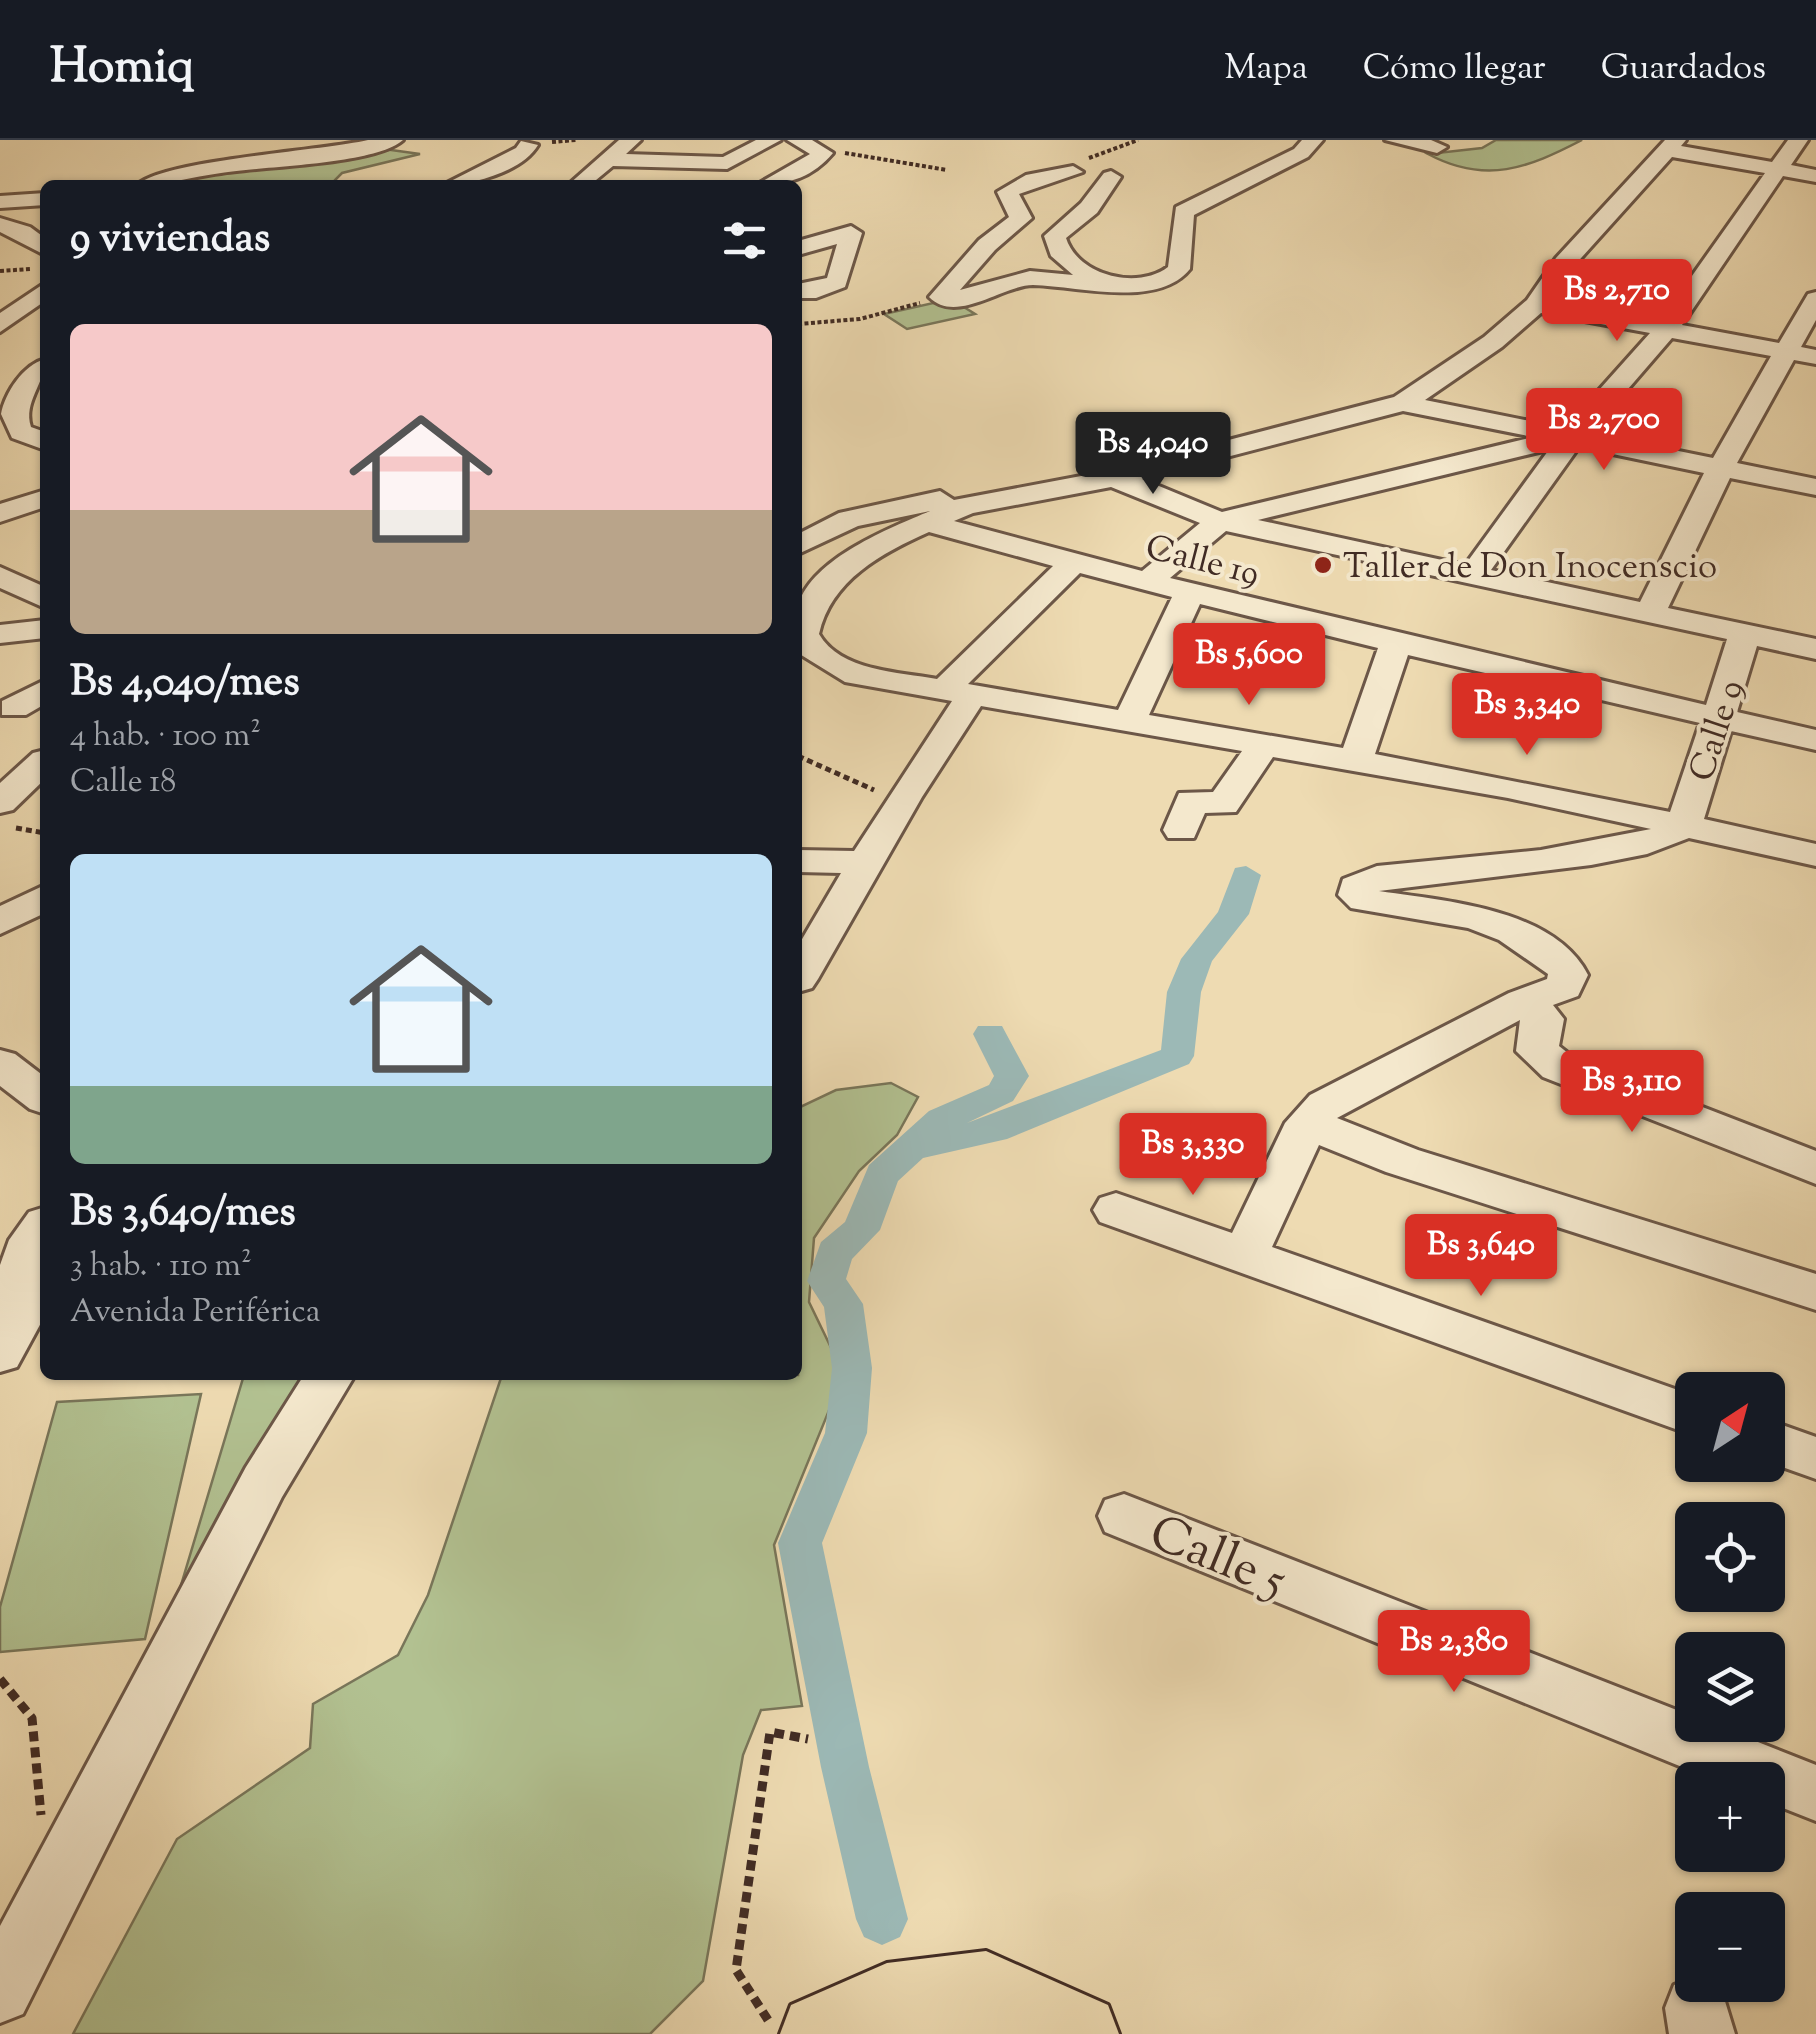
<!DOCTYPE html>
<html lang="es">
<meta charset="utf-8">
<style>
body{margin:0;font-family:"Sorts Mill Goudy",serif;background:#242831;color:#f1f3f6;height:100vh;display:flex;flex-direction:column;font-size:38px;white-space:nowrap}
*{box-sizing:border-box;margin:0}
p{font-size:32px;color:#9ea1a6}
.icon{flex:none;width:55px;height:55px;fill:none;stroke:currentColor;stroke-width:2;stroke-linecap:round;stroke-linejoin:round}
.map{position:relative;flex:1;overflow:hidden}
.panel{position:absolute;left:40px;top:40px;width:762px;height:1200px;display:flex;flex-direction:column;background:#171b24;border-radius:15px;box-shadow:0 2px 8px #0004}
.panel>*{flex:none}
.needle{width:65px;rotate:36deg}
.tools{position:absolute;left:1675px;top:1232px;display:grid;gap:20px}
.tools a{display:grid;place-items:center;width:110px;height:110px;border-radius:15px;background:#171b24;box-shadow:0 2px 8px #0004;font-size:50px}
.price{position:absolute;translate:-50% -85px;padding:0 22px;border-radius:10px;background:#d93025;color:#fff;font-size:32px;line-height:65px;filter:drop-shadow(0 2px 5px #0008)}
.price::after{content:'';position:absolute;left:50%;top:60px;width:30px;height:22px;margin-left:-15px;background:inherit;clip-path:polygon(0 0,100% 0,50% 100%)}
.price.active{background:#222;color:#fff}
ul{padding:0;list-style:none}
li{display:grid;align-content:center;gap:20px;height:530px;padding:0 30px}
li span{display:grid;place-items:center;height:310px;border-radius:15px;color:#555}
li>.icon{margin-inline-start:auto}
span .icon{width:180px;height:180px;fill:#fffc;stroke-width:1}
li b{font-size:42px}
h2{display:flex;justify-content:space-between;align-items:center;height:120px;padding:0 30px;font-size:42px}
header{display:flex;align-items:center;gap:60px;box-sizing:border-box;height:140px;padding:0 50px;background:#171b24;border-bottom:2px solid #363941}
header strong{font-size:48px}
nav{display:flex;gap:55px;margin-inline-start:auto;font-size:35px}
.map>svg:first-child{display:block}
.green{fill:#b2c191;stroke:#79765a;stroke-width:2.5}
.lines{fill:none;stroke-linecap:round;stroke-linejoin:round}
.canal{fill:#9cb9b6;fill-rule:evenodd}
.minor-casing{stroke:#6c5748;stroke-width:6}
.major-casing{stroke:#402b24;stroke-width:6}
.path-far2{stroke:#402b24;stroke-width:4;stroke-dasharray:4 2.5;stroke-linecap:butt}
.path-far1{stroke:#402b24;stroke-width:5;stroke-dasharray:6 4;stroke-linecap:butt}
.path{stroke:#402b24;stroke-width:9;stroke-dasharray:10 6;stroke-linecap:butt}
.minor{fill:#f4e8cd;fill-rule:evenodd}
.major{fill:#eedbb2;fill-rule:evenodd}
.poi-dot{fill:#8f2418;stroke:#f4e8cd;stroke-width:4}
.labels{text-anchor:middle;stroke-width:8;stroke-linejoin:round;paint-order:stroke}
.far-street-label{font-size:35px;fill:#402b24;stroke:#f4e8cd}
.far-poi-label{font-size:35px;fill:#402b24;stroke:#f4e8cd;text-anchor:start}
.near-street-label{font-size:50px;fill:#402b24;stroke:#f4e8cd}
</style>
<header>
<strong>Homiq</strong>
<nav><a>Mapa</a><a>Cómo llegar</a><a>Guardados</a></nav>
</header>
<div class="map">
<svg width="1816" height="1894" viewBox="0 0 1816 1894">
<rect width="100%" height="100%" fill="#eedbb2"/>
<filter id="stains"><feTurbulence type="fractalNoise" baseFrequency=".002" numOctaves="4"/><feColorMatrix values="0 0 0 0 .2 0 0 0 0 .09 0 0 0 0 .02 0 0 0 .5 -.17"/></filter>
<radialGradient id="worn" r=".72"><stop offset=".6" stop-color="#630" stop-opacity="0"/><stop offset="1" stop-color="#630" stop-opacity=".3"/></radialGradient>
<!-- green -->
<g class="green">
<path d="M1496,0h86c-54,28 -96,45 -154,14l54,-6z"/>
<path d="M384,9l36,5 -78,19 -7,7 2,5h-170l74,-17z"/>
<path d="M951,159l24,15 -68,15 -23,-15z"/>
<path d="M891,943l27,14 -21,38 -38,36 -45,67 -5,64 27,56 -6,50 -56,137 28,161 -41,4 -18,45 -40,226 -53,53h-577l104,-195 133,-91 3,-44 85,-49 30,-60 74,-220h296v-267l38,-18z"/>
<path d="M244,1235h104l-217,377z"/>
<path d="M201,1254l-56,245 -145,13v-45l57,-205z"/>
</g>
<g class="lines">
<!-- canal -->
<path class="canal" d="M1246,726l15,9 -12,39 -37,47 -11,31 -7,64 -5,8 -182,75 -84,19 -25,23 -18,49 -28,29 -6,20 17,25 9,64 -5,65 -45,110 47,224 39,152 -8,18 -18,8 -18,-8 -8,-18 -35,-152 -43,-224 47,-110 7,-65 -8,-61 -17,-26 14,-39 24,-20 24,-57 60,-54 60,-26 5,-9 -21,-42 5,-8h24l27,50 -16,25 -46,22 194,-73 6,-58 14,-33 37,-47 17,-44z"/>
<defs>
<g id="minor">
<path d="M368,0h35c-28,25 -142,26 -182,33 -30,4 -54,12 -84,12 27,-25 184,-34 231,-45z"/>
<path d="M619,0h22l-15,14 97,3 33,-17h25l-54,29 -114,-3 -23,19h-22z"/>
<path d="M787,0h25l21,13c-21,25 -46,32 -77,32l54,-31z"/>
<path d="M1302,0h21l-15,17 -114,58 -4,54c-32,40 -112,17 -157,16 -30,0 -77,40 -104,12l50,-57 30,-23 -12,-25 29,-17 47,-9 10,6 -64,22 13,24 -37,32 -35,40 70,-19 43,4 -22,-19 -7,-20 37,-33 23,-30 7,-2 10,6 -24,36 -31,25c12,38 72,52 102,29l8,-60 118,-58z"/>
<path d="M1385,0h46l16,7 -10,6z"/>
<path d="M1665,0h21l-5,6 91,16 16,-22h20l-17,25 25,5v12l-33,-6 -101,149 97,18 29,-49 8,-2v28l-15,27 15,3v14l-22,-4 -57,103 79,16v16l-86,-17 -62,130 148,31v20l-59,-13 -20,66 79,18v20l-85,-19 -27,88 112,25v22l-127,-28 -42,16 -56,11 -212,26c65,10 175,17 209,84l-10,21 -25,9 11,14 -5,27 14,11 243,94v33l-273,-107 -27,-26 4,-31 -183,98 81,32 398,124v36l-430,-138 -67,-27 -47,102 420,148v40l-592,-213 -7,-12 7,-12 16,-5 116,40 53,-110 25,-28 199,-102 38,-14 1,-5 -49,-34 -31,-12 -117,-20 -13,-13 5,-16 34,-13 164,-16 110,-21 -143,-31 -235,-41 -37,55 -31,1 -11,25h-26l-5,-8 16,-37 34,-1 29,-41 -261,-45 -59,91 -104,182 -6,9 -14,4v-46l43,-73 -43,-1v-22l56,1 98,-150 -107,-19 -47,-29c0,-14 -4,-35 0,-48 15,-47 92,-77 132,-94l-72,15 -60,28v-20l41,-21 101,-22 14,9 159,-30 281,-73 90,-60 43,-37 29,-42zM1672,17l93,16 -105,148 -109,-20 22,-34zM1541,173l109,20 -85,95 -140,-28 77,-53zM1672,198l99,18 -58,102 -123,-25zM1403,271l130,26 -311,75 -80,-33zM1579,307l125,26 -64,129 -149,-32zM1548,311l-83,114 -207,-45 285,-69zM1111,347l89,36 -58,48 -188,-50 19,-8zM1226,391l501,108 -21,66 -536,-127zM929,392l124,34 -116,113c-38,-7 -97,-8 -118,-45 12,-54 63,-81 110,-102zM1080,433l92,24 -54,113 -150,-26zM1200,464l178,44 -35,100 -194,-33zM1408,515l292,68 -30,89 -295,-58z"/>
<path d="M521,1l17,4c-16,27 -66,40 -95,40l73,-37z"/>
<path d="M45,53v12l-45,3v-12z"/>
<path d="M0,78l30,9 15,11v17l-45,-23z"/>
<path d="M851,86l11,7 -17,54 -29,11h-18v-14l29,-6 10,-34 -39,11v-14z"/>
<path d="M45,143v18l-45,31v-19z"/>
<path d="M45,219c0,26 -22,42 -14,68l14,5v18l-33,-12 -11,-24c4,-21 22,-49 44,-55z"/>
<path d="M45,350v17l-45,15v-18z"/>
<path d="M0,427l45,20v21l-45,-20z"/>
<path d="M45,480v18l-45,5v-18z"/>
<path d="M45,540v24l-19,11h-24v-14z"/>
<path d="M45,610v29l-32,31 -13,3v-30l33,-30z"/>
<path d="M45,745v28l-45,21v-28z"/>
<path d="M0,910l15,4 30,23v37l-15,-5 -30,-23z"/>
<path d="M45,1067l-3,114 -25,46 -17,5v-107l9,-25 20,-28z"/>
<path d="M304,1235h51l-73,122 -259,517 -23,9v-97l246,-459z"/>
<path d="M1768,1280l48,17v42l-48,-17z"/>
<path d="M1124,1354l568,222v9h23l101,40v56l-48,-19v-22h-54l-609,-248 -7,-16 7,-16z"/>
<path d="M1692,1838v7h28l15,49h-66l-4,-26 9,-23z"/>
</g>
<path id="major" d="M986,1811l122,54 11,29h-339l11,-29 96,-42z"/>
</defs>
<!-- minor casing -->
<use href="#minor" class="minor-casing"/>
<!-- major casing -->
<use href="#major" class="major-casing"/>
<!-- path-far2 -->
<g class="path-far2">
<path d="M552,2l24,-2"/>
<path d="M845,13l102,17"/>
<path d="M1089,18l49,-18"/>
<path d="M0,131l30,-2"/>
<path d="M798,184l62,-5 60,-16"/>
</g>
<!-- path-far1 -->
<g class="path-far1">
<path d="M798,616l76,34"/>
<path d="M16,688l29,5"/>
</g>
<!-- path -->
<g class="path">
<path d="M0,1539l32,39 9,97"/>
<path d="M768,1880l-32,-50 34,-238 38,7"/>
</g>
<!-- minor -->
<use href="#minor" class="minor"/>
<!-- major -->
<use href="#major" class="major"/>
</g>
<!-- markers -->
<circle class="poi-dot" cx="1323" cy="425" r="10"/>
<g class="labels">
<!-- far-street labels -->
<g class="far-street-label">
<text transform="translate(1203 419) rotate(14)" y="12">Calle 19</text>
<text transform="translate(1715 590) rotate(-72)" y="12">Calle 9</text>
</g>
<!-- far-poi labels -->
<g class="far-poi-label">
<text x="1343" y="437">Taller de Don Inocenscio</text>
</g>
<!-- near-street labels -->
<g class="near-street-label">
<text transform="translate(1219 1414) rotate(22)" y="18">Calle 5</text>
</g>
</g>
<rect width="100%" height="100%" filter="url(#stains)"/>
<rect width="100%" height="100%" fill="url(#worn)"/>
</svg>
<div class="tools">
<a><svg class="needle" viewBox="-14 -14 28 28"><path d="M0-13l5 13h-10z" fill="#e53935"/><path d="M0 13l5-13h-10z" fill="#9ea1a6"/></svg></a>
<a><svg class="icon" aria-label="locate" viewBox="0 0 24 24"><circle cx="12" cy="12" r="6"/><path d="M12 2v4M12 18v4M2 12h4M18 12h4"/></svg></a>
<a><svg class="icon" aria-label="layers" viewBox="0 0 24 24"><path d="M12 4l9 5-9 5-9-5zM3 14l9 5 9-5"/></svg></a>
<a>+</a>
<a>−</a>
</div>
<b class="price" style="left:1617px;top:204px">Bs 2,710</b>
<b class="price" style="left:1604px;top:333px">Bs 2,700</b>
<b class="price active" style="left:1153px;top:357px">Bs 4,040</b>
<b class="price" style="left:1249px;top:568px">Bs 5,600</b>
<b class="price" style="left:1527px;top:618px">Bs 3,340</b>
<b class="price" style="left:1632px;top:995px">Bs 3,110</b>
<b class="price" style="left:1193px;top:1058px">Bs 3,330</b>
<b class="price" style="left:1481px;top:1159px">Bs 3,640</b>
<b class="price" style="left:1454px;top:1555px">Bs 2,380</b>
<section class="panel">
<h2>9 viviendas<svg class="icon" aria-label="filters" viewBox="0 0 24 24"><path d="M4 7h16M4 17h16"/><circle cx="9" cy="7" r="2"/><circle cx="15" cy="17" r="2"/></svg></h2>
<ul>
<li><span style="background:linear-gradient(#f6c9c9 60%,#b9a48a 0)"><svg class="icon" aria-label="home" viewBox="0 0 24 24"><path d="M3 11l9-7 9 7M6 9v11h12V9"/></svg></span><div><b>Bs 4,040/mes</b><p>4 hab. · 100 m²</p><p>Calle 18</p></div></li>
<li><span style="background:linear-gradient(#bfe0f5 75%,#7fa58c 0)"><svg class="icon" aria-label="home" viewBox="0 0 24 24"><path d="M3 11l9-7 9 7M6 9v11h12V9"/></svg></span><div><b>Bs 3,640/mes</b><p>3 hab. · 110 m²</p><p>Avenida Periférica</p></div></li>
</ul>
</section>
</div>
